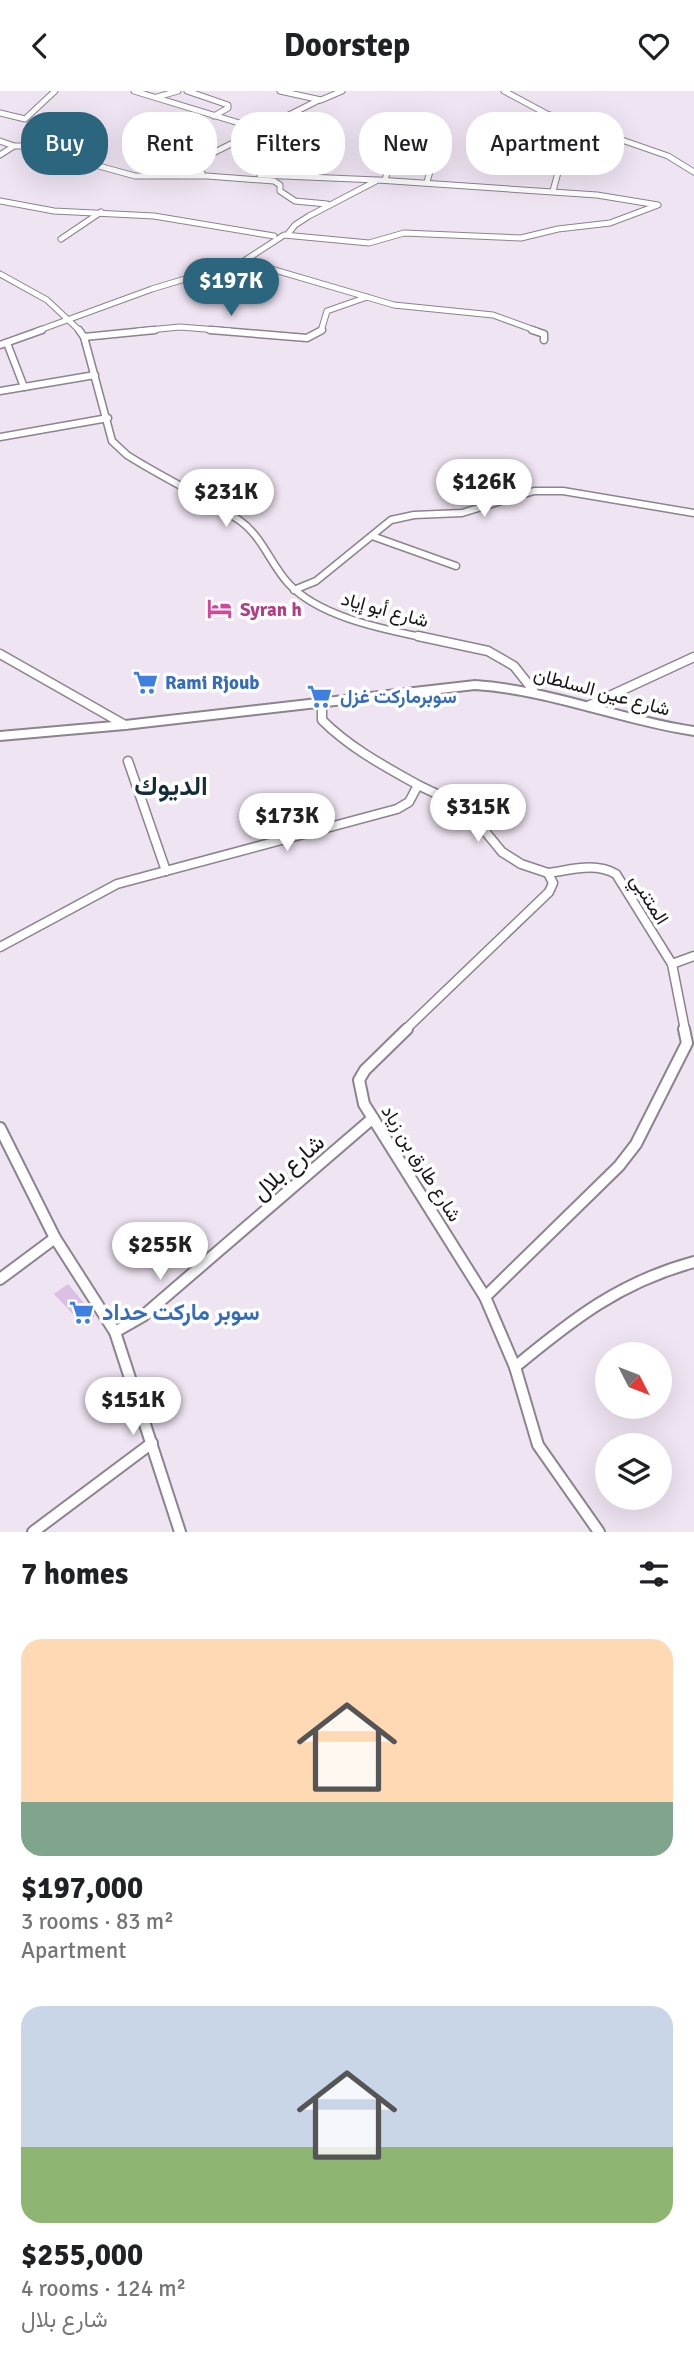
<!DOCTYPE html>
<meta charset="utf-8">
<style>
body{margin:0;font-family:Signika,Vazirmatn,sans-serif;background:#f2f2f2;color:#202124;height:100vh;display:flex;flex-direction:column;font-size:26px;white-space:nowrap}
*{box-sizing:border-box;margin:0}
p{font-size:23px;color:#757577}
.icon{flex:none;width:38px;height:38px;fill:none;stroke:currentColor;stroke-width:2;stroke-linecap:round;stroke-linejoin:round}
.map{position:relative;height:1441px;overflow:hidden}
.panel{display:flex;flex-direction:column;background:#fff;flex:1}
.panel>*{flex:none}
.hud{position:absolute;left:21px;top:21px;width:653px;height:63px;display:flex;gap:14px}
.needle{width:46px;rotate:132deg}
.buttons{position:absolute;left:595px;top:1251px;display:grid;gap:14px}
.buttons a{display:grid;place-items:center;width:77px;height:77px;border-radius:50%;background:#fff;box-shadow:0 7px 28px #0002;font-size:35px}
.price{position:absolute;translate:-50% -60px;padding:0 16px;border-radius:24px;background:#fff;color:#222;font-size:23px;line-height:46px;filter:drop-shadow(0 2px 4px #0008)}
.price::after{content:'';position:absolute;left:50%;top:42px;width:21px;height:16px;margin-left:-10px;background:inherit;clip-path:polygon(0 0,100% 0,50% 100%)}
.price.current{background:#2c657e;color:#fff}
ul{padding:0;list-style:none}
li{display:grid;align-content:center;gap:14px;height:371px;padding:0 21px}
li span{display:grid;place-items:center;height:217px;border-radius:21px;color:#555}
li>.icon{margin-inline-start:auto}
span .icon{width:126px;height:126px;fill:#fffc;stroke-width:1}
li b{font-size:30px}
h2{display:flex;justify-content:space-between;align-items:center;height:84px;padding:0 21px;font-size:30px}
.tag{padding:0 24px;border-radius:28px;background:#fff;box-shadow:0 7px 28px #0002;font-size:24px;line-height:63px}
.tag.current{background:#2c657e;color:#fff}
header{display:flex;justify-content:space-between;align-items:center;height:91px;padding:0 21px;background:#fff;font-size:32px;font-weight:700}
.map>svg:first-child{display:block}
.building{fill:#dac0e2}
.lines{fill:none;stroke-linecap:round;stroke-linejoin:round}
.street-far3-casing{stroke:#8c838f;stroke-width:7}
.street-far2-casing{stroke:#8c838f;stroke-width:9}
.street-far1-casing{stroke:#8c838f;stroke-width:11}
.street-casing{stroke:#8c838f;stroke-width:14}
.secondary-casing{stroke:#8c838f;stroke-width:4}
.street-far3{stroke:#fff;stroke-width:5}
.street-far2{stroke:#fff;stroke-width:6}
.street-far1{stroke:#fff;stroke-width:8}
.street{stroke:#fff;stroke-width:10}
.secondary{fill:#fff;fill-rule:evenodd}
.labels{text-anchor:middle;stroke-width:7;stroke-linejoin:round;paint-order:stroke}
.hotel-label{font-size:19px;font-weight:bold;fill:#b23c85;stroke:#fff;text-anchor:start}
.street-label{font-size:19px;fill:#181419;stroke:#fff}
.shop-label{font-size:19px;font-weight:bold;fill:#366cbe;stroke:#fff;text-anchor:start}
.near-street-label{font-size:23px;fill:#181419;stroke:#fff}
.near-shop-label{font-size:23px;font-weight:bold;fill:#366cbe;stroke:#fff;text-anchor:start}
.district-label{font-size:26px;font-weight:bold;fill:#132e3a;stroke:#fff}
</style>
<header><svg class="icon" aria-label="back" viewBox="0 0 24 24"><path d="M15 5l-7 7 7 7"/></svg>Doorstep<svg class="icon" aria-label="heart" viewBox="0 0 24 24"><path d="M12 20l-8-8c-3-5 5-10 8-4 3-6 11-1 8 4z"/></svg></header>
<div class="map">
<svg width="694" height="1441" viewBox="0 0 694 1441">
<rect width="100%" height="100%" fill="#efe4f2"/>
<!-- building -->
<path class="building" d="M68,1193l27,32 -12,9 -29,-31z"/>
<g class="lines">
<defs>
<g id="street-far3">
<path d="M134,0l168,51 33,-3"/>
<path d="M187,0l41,14v3l-14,8"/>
<path d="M280,0l41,9 21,-9"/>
<path d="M504,0l43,23 121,42 26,16"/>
<path d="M157,6l21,-6"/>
<path d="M0,22l25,6 30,-28"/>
<path d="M0,50l14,5 -14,9"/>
<path d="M14,55h12l109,30h72l67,5 6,4v6l15,10 32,3"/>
<path d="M185,76l17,6"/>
<path d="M185,76l134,-67"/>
<path d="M260,84l117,5"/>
<path d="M385,89l5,-18 -2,-14"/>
<path d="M427,91l7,-25"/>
<path d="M553,100l8,-30"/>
<path d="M0,110l54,10 100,5 120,20"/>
<path d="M61,148l40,-27"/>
<path d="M244,170l40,-26 85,8 35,-10 117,5 37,-9 52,-6 48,-18 -61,-10 -219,-15 -69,36 -14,9 -8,10"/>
<path d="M0,183l47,26 33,31"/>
<path d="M37,240l115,-42 92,-28 150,44 99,10 44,16"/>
<path d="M138,240l42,-4 50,4"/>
<path d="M321,240l6,-20 40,-14"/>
</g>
<g id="street-far2">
<path d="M79,239l5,7 28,104 15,14c36,23 76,41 112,65 23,16 31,43 49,63 31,34 95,46 138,55"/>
<path d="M210,239l97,8 15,-8"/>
<path d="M532,239l12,4v6"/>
<path d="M84,246l71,-7"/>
<path d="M7,252l17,44"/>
<path d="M0,254l42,-15"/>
<path d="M0,300l95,-16"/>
<path d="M0,346l108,-19"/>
<path d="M372,445l84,30"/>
<path d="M294,499l22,-9 75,-61 23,-5 48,-2 72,-22h29l131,22"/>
</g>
<g id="street-far1">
<path d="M418,545l70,15 26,15 19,24"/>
<path d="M0,563l125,71"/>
<path d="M590,614l104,-48"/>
<path d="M128,670l38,110"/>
<path d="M418,694l48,23 36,44 19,12 27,9"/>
<path d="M548,782c23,-3 47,-11 68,1l56,90 13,66"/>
<path d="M0,856l117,-63 280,-75 12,-7 9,-17c-34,-19 -68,-37 -96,-65v-18"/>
<path d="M672,873l22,-8"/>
<path d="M405,939l144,-138 4,-9 -5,-10"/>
</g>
<g id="street">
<path d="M407,938l-42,41 -6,10 5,24 121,193 134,-131 17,-22 51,-101 -3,-14"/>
<path d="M0,1037l55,110 60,94 28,-16 230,-198"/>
<path d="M0,1188l55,-41"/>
<path d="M485,1206l30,70 23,78 61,87"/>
<path d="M115,1241l65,200"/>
<path d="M515,1276c58,-48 105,-85 179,-105"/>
<path d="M33,1441l119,-89"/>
</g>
<path id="secondary" d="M475,590c75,5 145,35 219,46v8c-74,-11 -144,-41 -219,-46l-350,40 -125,11v-8l125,-11z"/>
</defs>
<!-- street-far3 casing -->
<use href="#street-far3" class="street-far3-casing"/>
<!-- street-far2 casing -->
<use href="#street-far2" class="street-far2-casing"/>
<!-- street-far1 casing -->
<use href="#street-far1" class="street-far1-casing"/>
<!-- street casing -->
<use href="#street" class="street-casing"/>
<!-- secondary casing -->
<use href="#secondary" class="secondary-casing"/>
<!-- street-far3 -->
<use href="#street-far3" class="street-far3"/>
<!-- street-far2 -->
<use href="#street-far2" class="street-far2"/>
<!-- street-far1 -->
<use href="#street-far1" class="street-far1"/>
<!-- street -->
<use href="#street" class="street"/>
<!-- secondary -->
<use href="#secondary" class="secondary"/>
</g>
<!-- icons -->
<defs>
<symbol id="hotel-bare" viewBox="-9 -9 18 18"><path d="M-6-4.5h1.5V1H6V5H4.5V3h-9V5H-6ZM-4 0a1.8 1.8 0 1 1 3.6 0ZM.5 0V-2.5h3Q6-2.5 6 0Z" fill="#d1479c" stroke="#fff" stroke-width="2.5" paint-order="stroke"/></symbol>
<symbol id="supermarket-bare" viewBox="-9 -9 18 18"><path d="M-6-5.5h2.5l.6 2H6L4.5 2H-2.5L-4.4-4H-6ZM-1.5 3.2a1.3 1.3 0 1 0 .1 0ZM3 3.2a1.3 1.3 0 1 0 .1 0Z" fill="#3f7fe0" stroke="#fff" stroke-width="2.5" paint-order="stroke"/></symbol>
</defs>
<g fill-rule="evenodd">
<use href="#hotel-bare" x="202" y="500" width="35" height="35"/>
<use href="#supermarket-bare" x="128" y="574" width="35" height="35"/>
<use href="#supermarket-bare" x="302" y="588" width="35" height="35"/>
<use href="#supermarket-bare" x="64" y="1204" width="35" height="35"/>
</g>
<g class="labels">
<!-- hotel labels -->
<g class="hotel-label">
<text x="240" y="525">Syran h</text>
</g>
<!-- street labels -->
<g class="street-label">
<text transform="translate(385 518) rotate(15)" y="7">شارع أبو إياد</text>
<text transform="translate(602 600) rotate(15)" y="7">شارع عين السلطان</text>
<text transform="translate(650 808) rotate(58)" y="7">المتنبي</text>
<text transform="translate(422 1072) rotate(58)" y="7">شارع طارق بن زياد</text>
</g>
<!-- shop labels -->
<g class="shop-label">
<text x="165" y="598">Rami Rjoub</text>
<text x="340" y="612">سوبرماركت غزل</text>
</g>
<!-- near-street labels -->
<g class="near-street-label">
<text transform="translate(288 1076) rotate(-41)" y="8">شارع بلال</text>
</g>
<!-- near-shop labels -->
<g class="near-shop-label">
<text x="102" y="1229">سوبر ماركت حداد</text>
</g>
<!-- district labels -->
<g class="district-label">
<text x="171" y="704">الديوك</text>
</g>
</g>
</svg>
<div class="buttons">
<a><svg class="needle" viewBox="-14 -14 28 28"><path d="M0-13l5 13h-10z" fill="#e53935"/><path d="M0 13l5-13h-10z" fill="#757577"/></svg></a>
<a><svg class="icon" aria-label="layers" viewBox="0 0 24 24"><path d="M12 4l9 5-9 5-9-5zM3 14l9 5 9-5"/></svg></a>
</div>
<b class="price current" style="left:231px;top:227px">$197K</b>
<b class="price" style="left:484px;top:428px">$126K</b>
<b class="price" style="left:226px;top:438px">$231K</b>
<b class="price" style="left:478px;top:753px">$315K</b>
<b class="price" style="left:287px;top:762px">$173K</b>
<b class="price" style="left:160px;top:1191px">$255K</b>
<b class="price" style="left:133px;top:1346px">$151K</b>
<div class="hud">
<a class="tag current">Buy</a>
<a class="tag">Rent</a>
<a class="tag">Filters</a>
<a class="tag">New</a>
<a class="tag">Apartment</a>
</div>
</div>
<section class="panel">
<h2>7 homes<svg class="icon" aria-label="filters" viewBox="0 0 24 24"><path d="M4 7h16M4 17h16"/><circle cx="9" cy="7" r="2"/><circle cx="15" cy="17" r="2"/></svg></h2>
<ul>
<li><span style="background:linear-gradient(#ffd9b3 75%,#7fa58c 0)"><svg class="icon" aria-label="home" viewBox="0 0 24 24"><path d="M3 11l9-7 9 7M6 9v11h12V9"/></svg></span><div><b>$197,000</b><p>3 rooms · 83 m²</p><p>Apartment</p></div></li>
<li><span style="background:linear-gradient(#c9d6e8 65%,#8fb573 0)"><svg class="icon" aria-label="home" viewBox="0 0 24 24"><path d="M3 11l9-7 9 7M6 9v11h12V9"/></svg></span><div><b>$255,000</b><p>4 rooms · 124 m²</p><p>شارع بلال</p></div></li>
</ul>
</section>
